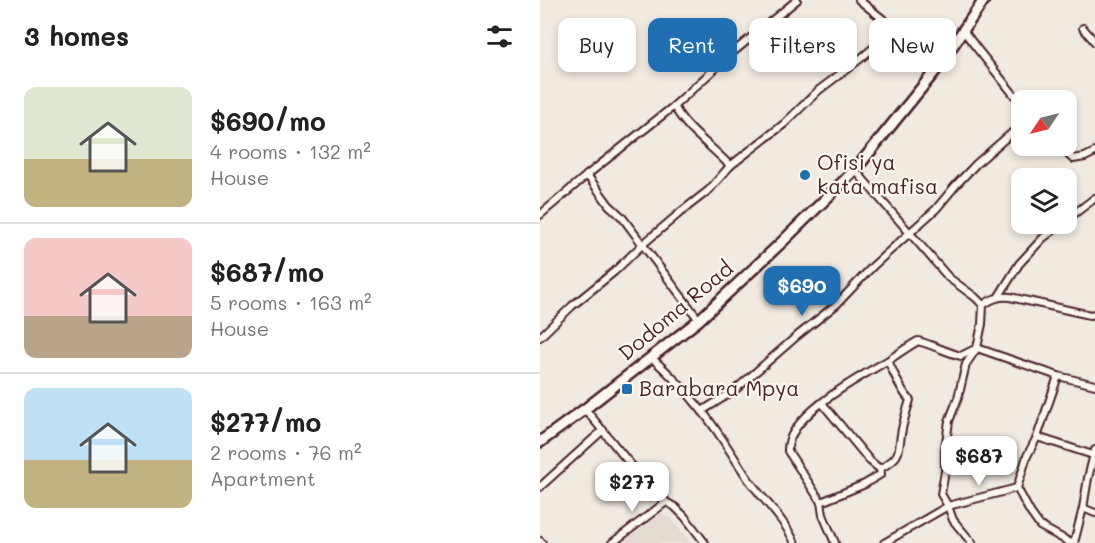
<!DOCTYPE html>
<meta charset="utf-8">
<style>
body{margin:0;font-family:Mali,sans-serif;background:#f2f2f2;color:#222;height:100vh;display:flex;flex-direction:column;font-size:22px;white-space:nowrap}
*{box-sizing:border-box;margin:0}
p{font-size:20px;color:#767676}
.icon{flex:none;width:33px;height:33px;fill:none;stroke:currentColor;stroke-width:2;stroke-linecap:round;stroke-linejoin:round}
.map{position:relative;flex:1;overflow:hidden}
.details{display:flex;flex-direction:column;background:#fff;width:540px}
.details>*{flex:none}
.banner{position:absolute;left:18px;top:18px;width:447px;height:54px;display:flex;gap:12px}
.needle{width:39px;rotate:235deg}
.buttons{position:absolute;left:471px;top:90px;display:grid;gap:12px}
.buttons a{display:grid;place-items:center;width:66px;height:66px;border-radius:12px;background:#fff;box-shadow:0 3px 9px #0003;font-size:30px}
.price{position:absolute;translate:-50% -51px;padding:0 14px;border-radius:12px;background:#fff;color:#222;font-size:20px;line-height:39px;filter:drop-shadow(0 2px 3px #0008)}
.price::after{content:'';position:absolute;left:50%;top:36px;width:18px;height:14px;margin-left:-9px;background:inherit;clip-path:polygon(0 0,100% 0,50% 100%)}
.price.current{background:#1f6fb2;color:#fff}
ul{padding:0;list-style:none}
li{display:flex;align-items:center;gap:18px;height:150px;padding:0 24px}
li+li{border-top:2px solid #e0e0e0}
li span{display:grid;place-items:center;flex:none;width:168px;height:120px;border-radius:12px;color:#555}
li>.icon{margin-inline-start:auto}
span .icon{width:72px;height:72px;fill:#fffc;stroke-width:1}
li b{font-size:26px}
h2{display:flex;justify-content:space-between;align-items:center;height:72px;padding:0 24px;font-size:26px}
.tag{padding:0 21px;border-radius:12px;background:#fff;box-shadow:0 3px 9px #0003;font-size:21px;line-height:54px}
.tag.current{background:#1f6fb2;color:#fff}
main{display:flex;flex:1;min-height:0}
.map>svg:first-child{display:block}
.built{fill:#e4dbd2}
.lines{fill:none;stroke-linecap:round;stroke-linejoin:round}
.minor-casing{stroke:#4a1f2b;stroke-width:10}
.trunk-casing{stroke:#4a1f2b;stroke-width:14}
.minor{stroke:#fbf7ec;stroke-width:6}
.trunk{stroke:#fbf7ec;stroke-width:9}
.poi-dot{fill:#1f6fb2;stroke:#fbf7ec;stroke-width:2}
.labels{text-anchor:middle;stroke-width:4.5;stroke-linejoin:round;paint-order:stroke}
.poi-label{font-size:21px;fill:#4a1f2b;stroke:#fbf7ec;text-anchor:start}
.street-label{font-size:21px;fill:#4a1f2b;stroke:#fbf7ec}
</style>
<main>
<section class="details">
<h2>3 homes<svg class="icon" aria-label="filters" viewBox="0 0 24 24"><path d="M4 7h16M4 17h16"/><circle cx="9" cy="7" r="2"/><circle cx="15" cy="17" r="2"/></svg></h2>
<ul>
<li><span style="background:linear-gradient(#dfe7d0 60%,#c2b280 0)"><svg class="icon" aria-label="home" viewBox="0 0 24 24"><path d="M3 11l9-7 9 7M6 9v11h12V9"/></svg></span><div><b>$690/mo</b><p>4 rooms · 132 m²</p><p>House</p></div></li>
<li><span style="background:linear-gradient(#f6c9c9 65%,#b9a48a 0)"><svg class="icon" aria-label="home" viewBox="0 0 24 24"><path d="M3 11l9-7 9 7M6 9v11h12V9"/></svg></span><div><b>$687/mo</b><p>5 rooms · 163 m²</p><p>House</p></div></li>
<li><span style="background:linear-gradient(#bfe0f5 60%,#c2b280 0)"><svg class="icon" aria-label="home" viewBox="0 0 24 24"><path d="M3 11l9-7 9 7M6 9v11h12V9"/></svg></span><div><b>$277/mo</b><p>2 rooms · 76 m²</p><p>Apartment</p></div></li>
</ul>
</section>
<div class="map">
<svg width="555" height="543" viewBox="0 0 555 543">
<rect width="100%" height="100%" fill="#f0eae0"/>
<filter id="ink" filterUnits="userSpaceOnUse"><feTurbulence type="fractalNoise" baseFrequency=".0167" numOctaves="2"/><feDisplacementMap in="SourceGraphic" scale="12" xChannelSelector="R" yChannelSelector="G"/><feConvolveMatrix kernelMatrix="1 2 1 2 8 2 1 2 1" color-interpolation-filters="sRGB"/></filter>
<g filter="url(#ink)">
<!-- built -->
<path class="built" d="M120,513l11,5 20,25h-71z"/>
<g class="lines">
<defs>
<g id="minor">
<path d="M543,28l12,14"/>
<path d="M423,30l12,16 47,59"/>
<path d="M134,106c12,24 38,40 56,60"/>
<path d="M518,146l15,13 12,-2 10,-5"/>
<path d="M315,170l94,108 26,19 8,8 -1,19 -5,24 -11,16 -8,34 -9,23 -4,29v21l-4,23 7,12 5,14 19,23"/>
<path d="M47,175l22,30 13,12 77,103"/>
<path d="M0,215l47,-40 87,-69 58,-53 65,-53"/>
<path d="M526,220l29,-22"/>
<path d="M459,296l20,-32 24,-26 19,-14"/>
<path d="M443,305c9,-6 15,-9 27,-8l80,18 5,-1"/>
<path d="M0,337l32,-31 43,-35 27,-26 40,-34 27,-21 21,-24 54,-42 35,-34 41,-31 26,-22 6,-7 -8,-10 -25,-20"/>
<path d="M112,358c18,16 35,34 50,53 18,22 31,46 47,69 15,21 35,39 46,63"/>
<path d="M518,376l-21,61 -10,19 -10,32 13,24 10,14 31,17"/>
<path d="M282,403l48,58 10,8"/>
<path d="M45,409l46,56 35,37 9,5 10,10 20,26"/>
<path d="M162,411l33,-21 62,-54 40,-32 36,-38 63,-57 20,-24 20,-21 46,-40"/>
<path d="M497,437l56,18"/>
<path d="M0,487l63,-57"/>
<path d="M281,502l44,-18 16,-10 -1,-5c24,-15 17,-16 22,-40 2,-10 5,-19 8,-29 -11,-11 -15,-26 -22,-39"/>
<path d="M543,508l12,5"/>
<path d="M0,541l2,2"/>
<path d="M72,543l54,-41"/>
<path d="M295,543l-12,-28 -2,-13 -33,-51c-2,-35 72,-74 99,-90 10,-6 20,-14 31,-20 15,4 28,11 43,15l16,-8 81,28 37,9"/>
<path d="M344,543l64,-37 69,-18"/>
<path d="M534,543l9,-35 5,-30 7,-28"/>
</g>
<path id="trunk" d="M0,442l45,-33 114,-89 84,-79 72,-71 81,-100 48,-70"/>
</defs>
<!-- minor casing -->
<use href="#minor" class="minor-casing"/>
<!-- trunk casing -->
<use href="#trunk" class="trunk-casing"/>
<!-- minor -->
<use href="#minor" class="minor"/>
<!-- trunk -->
<use href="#trunk" class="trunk"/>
</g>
</g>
<!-- markers -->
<g class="poi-dot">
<circle cx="265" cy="175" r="6"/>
<rect x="81" y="383" width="12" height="12" rx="3"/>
</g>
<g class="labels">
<!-- poi labels -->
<g class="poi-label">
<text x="277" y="170">Ofisi ya<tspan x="277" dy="24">kata mafisa</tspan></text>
<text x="99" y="396">Barabara Mpya</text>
</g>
<!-- street labels -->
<g class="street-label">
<text transform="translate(136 311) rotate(-40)" y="7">Dodoma Road</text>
</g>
</g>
</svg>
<div class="buttons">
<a><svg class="needle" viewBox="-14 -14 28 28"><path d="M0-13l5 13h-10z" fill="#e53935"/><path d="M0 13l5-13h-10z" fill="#767676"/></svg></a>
<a><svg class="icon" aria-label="layers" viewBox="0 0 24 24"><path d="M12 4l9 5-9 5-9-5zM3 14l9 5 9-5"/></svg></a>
</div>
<b class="price current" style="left:262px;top:317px">$690</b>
<b class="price" style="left:439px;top:487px">$687</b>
<b class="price" style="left:92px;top:513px">$277</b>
<div class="banner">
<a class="tag">Buy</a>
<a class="tag current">Rent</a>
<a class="tag">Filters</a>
<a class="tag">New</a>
</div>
</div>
</main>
